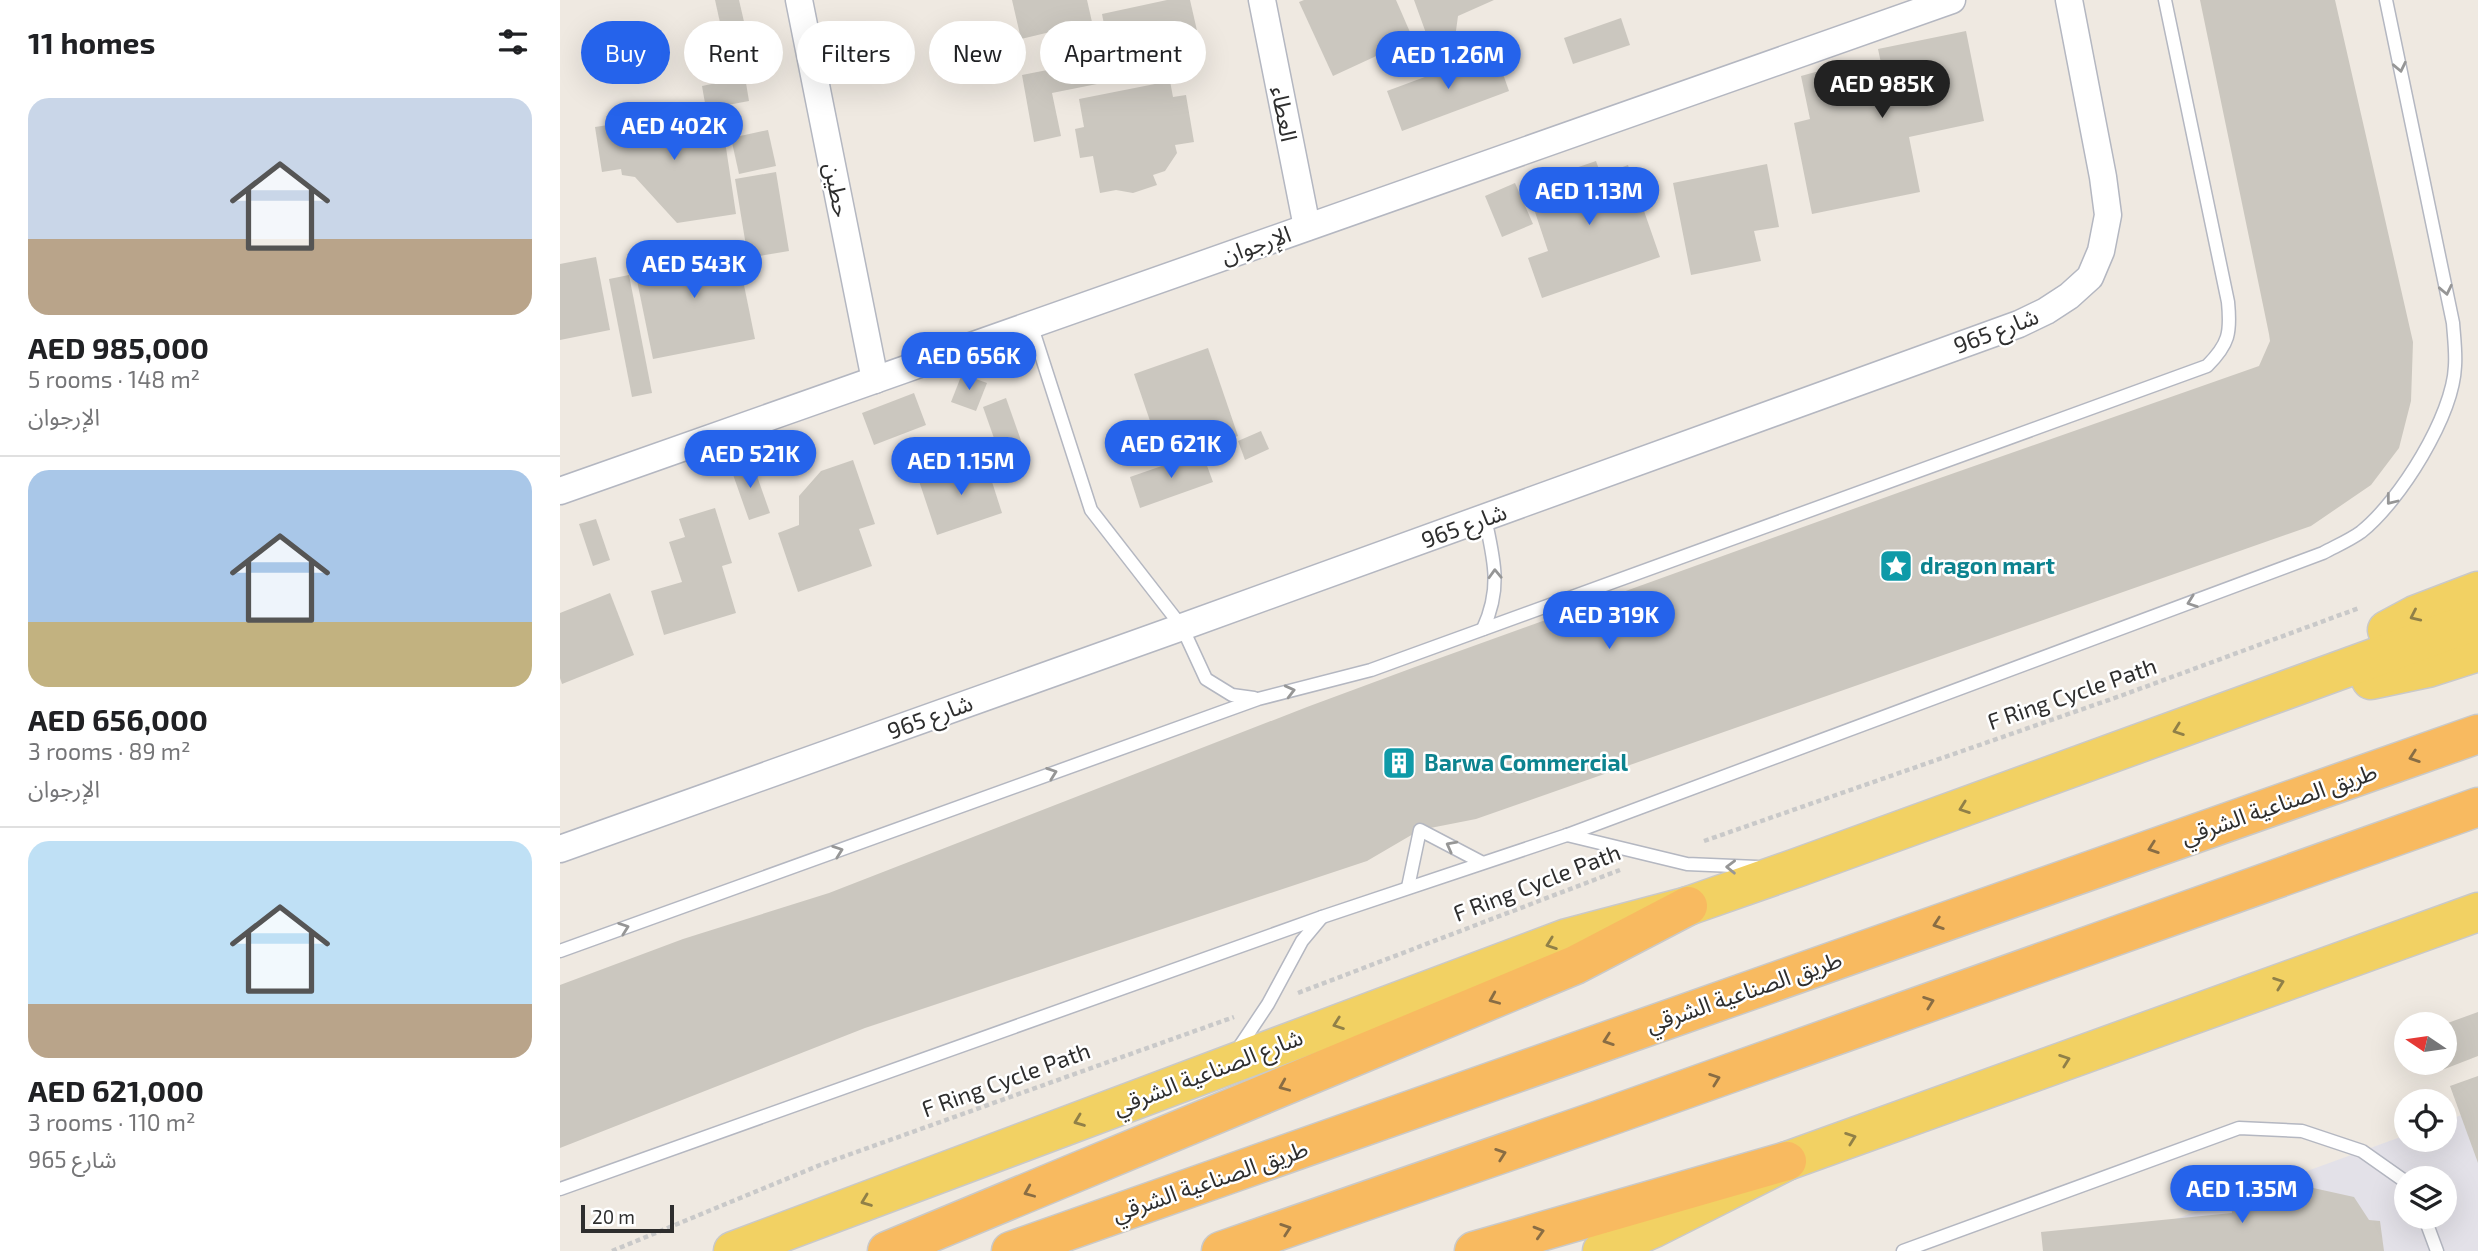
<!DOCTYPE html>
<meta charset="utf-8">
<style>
body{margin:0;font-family:"Exo 2","Noto Sans Arabic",sans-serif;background:#f6f6f6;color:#202124;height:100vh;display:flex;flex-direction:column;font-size:26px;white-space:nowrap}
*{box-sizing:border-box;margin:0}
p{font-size:23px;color:#757577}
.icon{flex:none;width:38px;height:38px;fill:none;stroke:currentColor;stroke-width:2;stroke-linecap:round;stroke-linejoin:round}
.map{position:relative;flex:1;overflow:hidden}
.sheet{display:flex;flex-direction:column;background:#fff;width:560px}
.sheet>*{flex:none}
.guide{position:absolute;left:21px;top:21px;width:665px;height:63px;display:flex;gap:14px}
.needle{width:46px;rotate:283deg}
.controls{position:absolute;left:1834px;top:1012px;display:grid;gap:14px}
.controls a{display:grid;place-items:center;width:63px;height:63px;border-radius:50%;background:#fff;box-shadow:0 7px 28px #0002;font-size:35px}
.scale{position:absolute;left:21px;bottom:18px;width:93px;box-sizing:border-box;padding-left:7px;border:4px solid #2e2e2e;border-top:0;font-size:19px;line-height:24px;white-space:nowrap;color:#2e2e2e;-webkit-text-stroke:5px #fff;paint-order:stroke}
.price{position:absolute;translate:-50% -60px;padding:0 16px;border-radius:24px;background:#2563eb;color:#fff;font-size:23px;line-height:46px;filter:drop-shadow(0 2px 4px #0008)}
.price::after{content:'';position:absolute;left:50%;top:42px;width:21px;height:16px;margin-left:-10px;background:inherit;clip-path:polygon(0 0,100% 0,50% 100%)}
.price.active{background:#222;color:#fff}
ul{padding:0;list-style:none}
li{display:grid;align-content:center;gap:14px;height:371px;padding:0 28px}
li+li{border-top:2px solid #e0e0e0}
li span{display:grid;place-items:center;height:217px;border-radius:21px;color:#555}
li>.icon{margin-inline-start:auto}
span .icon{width:126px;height:126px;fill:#fffc;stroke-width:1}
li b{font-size:30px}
h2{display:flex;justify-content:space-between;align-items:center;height:84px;padding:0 28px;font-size:30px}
.chip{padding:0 24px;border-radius:32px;background:#fff;box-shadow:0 7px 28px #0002;font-size:24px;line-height:63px}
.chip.active{background:#2563eb;color:#fff}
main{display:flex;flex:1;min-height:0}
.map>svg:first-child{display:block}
.industrial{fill:#e3e1e8;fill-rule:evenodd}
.building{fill:#cbc7bf}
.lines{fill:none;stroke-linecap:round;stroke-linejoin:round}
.service-casing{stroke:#b4b7c1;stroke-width:15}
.minor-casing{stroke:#b4b7c1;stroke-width:29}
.primary-casing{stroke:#c9c9c9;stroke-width:41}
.trunk-casing{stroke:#c9c9c9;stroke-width:41}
.path{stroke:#c9c9c9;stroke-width:4.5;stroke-dasharray:5 3.5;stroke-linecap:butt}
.service{stroke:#fff;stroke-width:12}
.minor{stroke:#fff;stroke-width:26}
.primary{stroke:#f2d163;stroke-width:38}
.trunk{stroke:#f8ba60;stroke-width:38}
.oneway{stroke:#969696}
.oneway2{stroke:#908048}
.oneway3{stroke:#896d44}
.labels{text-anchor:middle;stroke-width:5;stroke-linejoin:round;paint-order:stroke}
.street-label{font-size:23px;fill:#2e2e2e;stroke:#fff}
.culture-label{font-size:23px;font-weight:bold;fill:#0d838f;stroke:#fff;text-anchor:start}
</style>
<main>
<section class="sheet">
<h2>11 homes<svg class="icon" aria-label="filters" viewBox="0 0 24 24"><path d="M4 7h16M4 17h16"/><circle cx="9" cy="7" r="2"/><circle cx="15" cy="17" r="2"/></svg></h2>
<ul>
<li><span style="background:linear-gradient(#c9d6e8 65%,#b9a48a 0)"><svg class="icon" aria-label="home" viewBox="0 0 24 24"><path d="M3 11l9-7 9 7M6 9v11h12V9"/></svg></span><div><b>AED 985,000</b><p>5 rooms · 148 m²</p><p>الإرجوان</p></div></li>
<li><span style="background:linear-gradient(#a9c7e8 70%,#c2b280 0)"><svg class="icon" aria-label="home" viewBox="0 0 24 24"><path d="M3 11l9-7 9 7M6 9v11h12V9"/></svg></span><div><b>AED 656,000</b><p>3 rooms · 89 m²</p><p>الإرجوان</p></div></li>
<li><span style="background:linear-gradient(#bfe0f5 75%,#b9a48a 0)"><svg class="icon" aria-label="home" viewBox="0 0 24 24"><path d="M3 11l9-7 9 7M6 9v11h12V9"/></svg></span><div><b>AED 621,000</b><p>3 rooms · 110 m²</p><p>شارع 965</p></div></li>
</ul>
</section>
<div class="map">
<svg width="1918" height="1251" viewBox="0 0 1918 1251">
<rect width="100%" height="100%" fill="#efe9e1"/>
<!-- industrial -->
<path class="industrial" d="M1918,1109v142h-390l318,-116v4h39v-18zM1846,1178h39v38h-39z"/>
<!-- building -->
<g class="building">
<path d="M155,0h24l9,39 -23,6z"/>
<path d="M452,0h75l5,22 -71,17z"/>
<path d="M607,0h23l8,35 -88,20 -8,-41z"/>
<path d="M744,0h92l17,39 -80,37 -34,-74z"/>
<path d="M854,0h80l-36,16 -3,22 -24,9z"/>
<path d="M1640,0h135l78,342 -2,59 -12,47 -28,37 -60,41 -835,293 -56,11 -53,31 -502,167 -305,120v-163l123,-46 146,-46 478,-186 108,-40 488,-176 356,-125 11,-25 -1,-7z"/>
<path d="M1061,18l9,27 -57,19 -9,-26z"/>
<path d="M1406,31l18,90 -75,16 11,55 -108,22 -18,-91 16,-4 -9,-43 51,-14 5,20 27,-5 -6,-28z"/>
<path d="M935,51l14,40 -107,40 -15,-40z"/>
<path d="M538,60l4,23 -50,10 9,43 -27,6 -12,-67z"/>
<path d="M185,77l4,24 -43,8 -4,-23z"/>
<path d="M610,81l3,16 13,-2 8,47 -19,3 2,8 -12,18 -12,4 4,10 -24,8 -17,-3 -16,3 -7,-37 -13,2 -5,-29 9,-2 -5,-28z"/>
<path d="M160,108l16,106 -59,9 -42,-46 -13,-2 -1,-6 -19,3 -7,-45z"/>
<path d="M208,130l8,36 -37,8 -8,-36z"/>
<path d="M1036,161l5,14 27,-10 32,92 -118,41 -14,-40 20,-7 -22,-66z"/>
<path d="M1207,164l12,63 -25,4 7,30 -70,14 -18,-92z"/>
<path d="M216,172l13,79 -41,7 -13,-79z"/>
<path d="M955,183l18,41 -31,13 -17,-41z"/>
<path d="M175,241l20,98 -102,20 -20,-98z"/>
<path d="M36,257l14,73 -50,10v-76z"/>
<path d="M69,275l23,118 -20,4 -23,-118z"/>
<path d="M648,348l30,88 -74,26 -30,-88z"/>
<path d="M402,374l25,9 -11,28 -25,-9z"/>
<path d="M354,393l12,32 -52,20 -12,-32z"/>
<path d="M446,398l18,51 -23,9 -18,-51z"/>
<path d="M701,431l8,18 -24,11 -7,-19z"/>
<path d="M642,452l11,30 -73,26 -10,-31z"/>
<path d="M191,459l19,54 -21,7 -19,-54z"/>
<path d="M293,460l22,64 -16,5 13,37 -74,26 -20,-59 21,-8v-29l22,-25z"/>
<path d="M425,460l17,53 -65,22 -18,-54z"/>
<path d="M155,508l17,55 -10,3 14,47 -72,22 -13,-44 31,-9 -13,-40 16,-5 -6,-18z"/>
<path d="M36,519l14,41 -17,6 -14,-42z"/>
<path d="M50,593l24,62 -72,29 -2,-6v-65z"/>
<path d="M1918,1012v44l-36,14 -3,-8h6v-38z"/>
<path d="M1918,1076v87l-28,-77z"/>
<path d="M1676,1171l118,26 15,23 11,1 4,30h-341l-2,-19 191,-19 -2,-27z"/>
</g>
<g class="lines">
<defs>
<g id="service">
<path d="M471,324l60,186 91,117 24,52 26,16 22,3"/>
<path d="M923,629c19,-41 11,-69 2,-111"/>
<path d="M1007,835l120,29 70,3"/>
<path d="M848,887l12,-57 61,32"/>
<path d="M0,951l698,-252 113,-29 836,-304c22,-22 24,-33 21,-64l-63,-302"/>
<path d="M676,1052l32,-48 34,-63 20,-24"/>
<path d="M0,1189l762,-272 245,-82 756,-282c13,-7 27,-13 38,-21 39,-31 92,-116 94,-166 1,-14 -1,-29 -2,-43l-67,-323"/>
<path d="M1864,1216l13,35"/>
<path d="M1343,1251l336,-123 63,3 60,20 44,31"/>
</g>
<g id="minor">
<path d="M239,0l76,380"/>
<path d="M702,0l45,227"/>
<path d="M0,491l1392,-491"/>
<path d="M0,849l622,-222 837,-303 27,-13 23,-15 21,-19 11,-26 7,-36 -5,-38 -34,-177"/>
</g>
<g id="primary">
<path d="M1827,630l28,-15 63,-24"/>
<path d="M1811,680l57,-12 50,-16"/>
<path d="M173,1251l834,-313 121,-32 111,-39 679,-247"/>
<path d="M1042,1251l52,-23 133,-67 691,-249"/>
</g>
<g id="trunk">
<path d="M327,1251l688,-286 113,-59"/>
<path d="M451,1251l1467,-517"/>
<path d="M661,1251l375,-130 882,-314"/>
<path d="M914,1251l313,-90"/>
</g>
</defs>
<!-- service casing -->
<use href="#service" class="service-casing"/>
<!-- minor casing -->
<use href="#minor" class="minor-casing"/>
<!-- primary casing -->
<use href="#primary" class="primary-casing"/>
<!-- trunk casing -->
<use href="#trunk" class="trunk-casing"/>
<!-- path -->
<g class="path">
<path d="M1144,841l419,-146 236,-87"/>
<path d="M738,993l322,-123"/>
<path d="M52,1251l208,-86 414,-148"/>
</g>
<!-- service -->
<use href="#service" class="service"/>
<!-- minor -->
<use href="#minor" class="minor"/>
<!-- primary -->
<use href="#primary" class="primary"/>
<!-- trunk -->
<use href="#trunk" class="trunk"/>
</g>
<!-- one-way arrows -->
<defs><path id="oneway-chevron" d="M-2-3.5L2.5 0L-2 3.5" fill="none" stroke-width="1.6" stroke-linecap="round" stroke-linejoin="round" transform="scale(1.75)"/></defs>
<g class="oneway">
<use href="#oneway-chevron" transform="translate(1840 67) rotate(78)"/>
<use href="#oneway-chevron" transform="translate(1886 290) rotate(78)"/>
<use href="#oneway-chevron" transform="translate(1831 500) rotate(128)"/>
<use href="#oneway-chevron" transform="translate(935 574) rotate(-92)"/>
<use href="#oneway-chevron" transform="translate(1632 602) rotate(160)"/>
<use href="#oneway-chevron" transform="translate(730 691) rotate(-14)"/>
<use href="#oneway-chevron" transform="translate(492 773) rotate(-20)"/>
<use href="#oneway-chevron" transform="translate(891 846) rotate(-152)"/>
<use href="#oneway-chevron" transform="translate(278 851) rotate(-20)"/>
<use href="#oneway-chevron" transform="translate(1171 867) rotate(-179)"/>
<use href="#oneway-chevron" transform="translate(64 928) rotate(-20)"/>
</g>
<g class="oneway2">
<use href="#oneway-chevron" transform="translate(1855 616) rotate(155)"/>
<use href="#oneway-chevron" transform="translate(1618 730) rotate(160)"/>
<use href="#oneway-chevron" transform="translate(1404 808) rotate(160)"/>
<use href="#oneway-chevron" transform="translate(991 944) rotate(160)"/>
<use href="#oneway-chevron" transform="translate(1719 983) rotate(-20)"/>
<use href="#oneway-chevron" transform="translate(778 1024) rotate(160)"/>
<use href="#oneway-chevron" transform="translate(1505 1060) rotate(-20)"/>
<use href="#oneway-chevron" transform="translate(519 1121) rotate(159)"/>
<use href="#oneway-chevron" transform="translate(1291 1138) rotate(-20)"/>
<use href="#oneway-chevron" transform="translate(306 1201) rotate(159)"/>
</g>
<g class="oneway3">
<use href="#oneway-chevron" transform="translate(1854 757) rotate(161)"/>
<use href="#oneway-chevron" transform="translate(1593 848) rotate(161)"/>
<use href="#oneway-chevron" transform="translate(1378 924) rotate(161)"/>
<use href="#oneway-chevron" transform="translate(934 999) rotate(157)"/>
<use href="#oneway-chevron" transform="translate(1369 1002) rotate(-20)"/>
<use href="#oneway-chevron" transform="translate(1048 1040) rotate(161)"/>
<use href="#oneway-chevron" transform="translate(1155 1079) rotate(-20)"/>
<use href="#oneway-chevron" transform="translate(724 1086) rotate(157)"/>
<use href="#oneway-chevron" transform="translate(941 1154) rotate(-19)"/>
<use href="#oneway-chevron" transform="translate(469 1192) rotate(157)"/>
<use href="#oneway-chevron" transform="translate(726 1229) rotate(-19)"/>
<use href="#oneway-chevron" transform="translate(979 1232) rotate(-16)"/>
</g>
<!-- icons -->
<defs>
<symbol id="sight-square" viewBox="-11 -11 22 22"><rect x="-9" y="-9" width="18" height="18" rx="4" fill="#0f9aa8" stroke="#fff"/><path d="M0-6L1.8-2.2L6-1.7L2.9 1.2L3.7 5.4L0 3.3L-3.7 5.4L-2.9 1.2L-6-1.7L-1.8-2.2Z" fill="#fff"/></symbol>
<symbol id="building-square" viewBox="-11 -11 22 22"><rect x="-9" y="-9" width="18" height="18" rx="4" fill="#0f9aa8" stroke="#fff"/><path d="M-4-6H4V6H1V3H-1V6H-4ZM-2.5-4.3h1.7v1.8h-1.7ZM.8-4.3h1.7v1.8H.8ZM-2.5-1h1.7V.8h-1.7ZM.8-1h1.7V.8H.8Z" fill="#fff"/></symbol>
</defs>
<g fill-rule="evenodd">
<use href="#sight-square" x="1317" y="547" width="38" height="38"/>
<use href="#building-square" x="820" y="744" width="38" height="38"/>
</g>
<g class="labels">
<!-- street labels -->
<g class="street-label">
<text transform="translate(724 114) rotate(79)" y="8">العطاء</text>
<text transform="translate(277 190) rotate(79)" y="8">حطين</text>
<text transform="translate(696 245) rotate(-19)" y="8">الإرجوان</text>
<text transform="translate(1436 331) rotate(-21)" y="8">شارع 965</text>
<text transform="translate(904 526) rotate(-20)" y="8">شارع 965</text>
<text transform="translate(1512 694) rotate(-19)" y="8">F Ring Cycle Path</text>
<text transform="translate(370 717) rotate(-20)" y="8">شارع 965</text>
<text transform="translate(1719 804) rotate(-19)" y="8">طريق الصناعية الشرقي</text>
<text transform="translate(977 883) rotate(-21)" y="8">F Ring Cycle Path</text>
<text transform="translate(1184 992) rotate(-19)" y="8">طريق الصناعية الشرقي</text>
<text transform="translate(648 1072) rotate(-21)" y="8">شارع الصناعية الشرقي</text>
<text transform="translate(446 1080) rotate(-20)" y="8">F Ring Cycle Path</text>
<text transform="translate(650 1181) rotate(-19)" y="8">طريق الصناعية الشرقي</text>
</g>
<!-- culture labels -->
<g class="culture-label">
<text x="1360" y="574">dragon mart</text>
<text x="864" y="771">Barwa Commercial</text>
</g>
</g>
</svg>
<div class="controls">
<a><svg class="needle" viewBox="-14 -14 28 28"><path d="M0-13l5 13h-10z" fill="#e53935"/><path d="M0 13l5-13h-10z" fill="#757577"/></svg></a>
<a><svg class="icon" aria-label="locate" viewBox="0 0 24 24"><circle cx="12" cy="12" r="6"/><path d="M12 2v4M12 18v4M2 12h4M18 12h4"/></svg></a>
<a><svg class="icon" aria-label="layers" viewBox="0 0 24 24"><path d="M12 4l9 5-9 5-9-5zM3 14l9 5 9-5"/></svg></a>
</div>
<div class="scale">20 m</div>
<b class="price" style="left:888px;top:91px">AED 1.26M</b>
<b class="price active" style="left:1322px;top:120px">AED 985K</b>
<b class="price" style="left:114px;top:162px">AED 402K</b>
<b class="price" style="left:1029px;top:227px">AED 1.13M</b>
<b class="price" style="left:134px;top:300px">AED 543K</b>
<b class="price" style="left:409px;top:392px">AED 656K</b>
<b class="price" style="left:611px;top:480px">AED 621K</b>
<b class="price" style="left:190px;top:490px">AED 521K</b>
<b class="price" style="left:401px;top:497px">AED 1.15M</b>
<b class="price" style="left:1049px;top:651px">AED 319K</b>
<b class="price" style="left:1682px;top:1225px">AED 1.35M</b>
<div class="guide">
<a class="chip active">Buy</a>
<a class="chip">Rent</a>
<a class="chip">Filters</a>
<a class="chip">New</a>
<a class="chip">Apartment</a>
</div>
</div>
</main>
